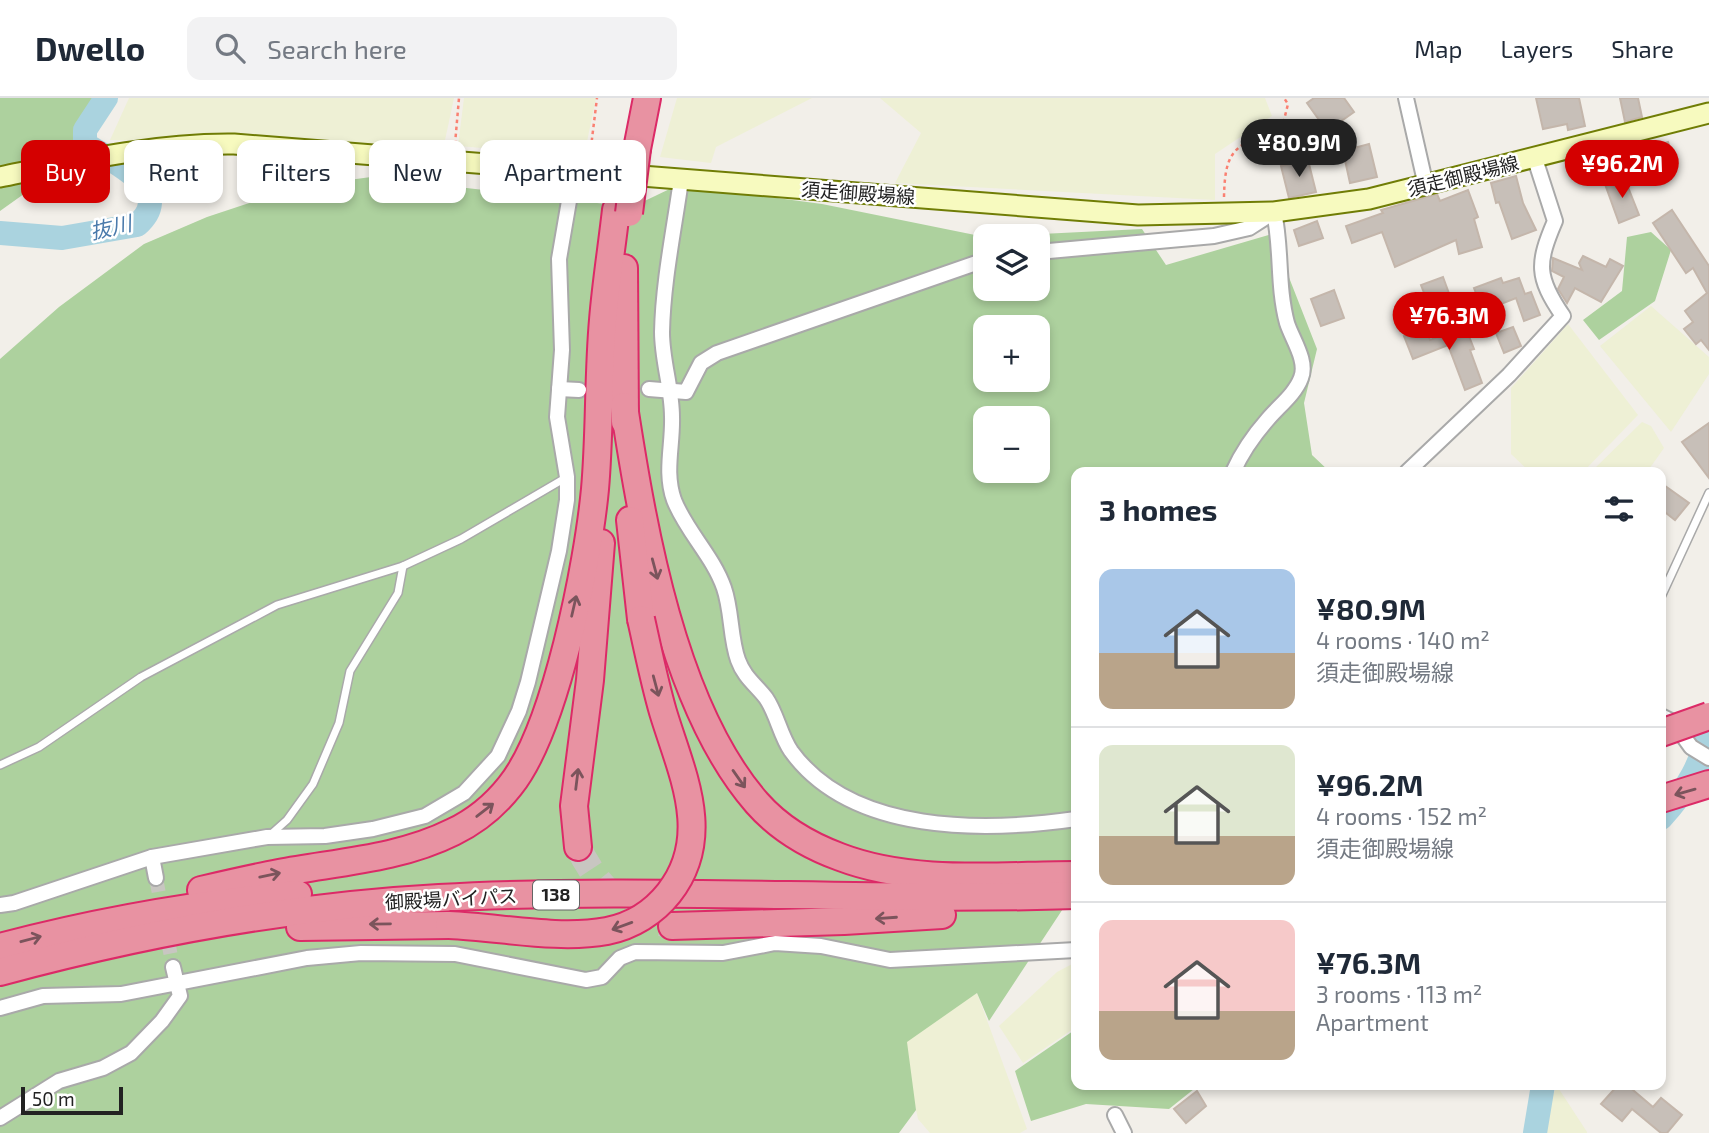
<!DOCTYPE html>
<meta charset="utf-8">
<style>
body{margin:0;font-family:"Exo 2","Noto Sans JP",sans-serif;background:#f2f2f3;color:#1f2937;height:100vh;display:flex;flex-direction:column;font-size:26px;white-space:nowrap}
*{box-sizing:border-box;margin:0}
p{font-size:23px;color:#747a83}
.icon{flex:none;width:38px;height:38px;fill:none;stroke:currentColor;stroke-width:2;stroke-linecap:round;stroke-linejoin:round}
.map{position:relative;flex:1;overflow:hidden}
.details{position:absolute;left:1071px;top:369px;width:595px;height:623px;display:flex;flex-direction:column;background:#fff;border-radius:14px;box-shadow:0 4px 10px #0003}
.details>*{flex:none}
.banner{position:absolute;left:21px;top:42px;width:665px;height:63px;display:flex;gap:14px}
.fabs{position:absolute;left:973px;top:126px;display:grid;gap:14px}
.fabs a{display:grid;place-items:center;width:77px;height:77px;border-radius:14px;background:#fff;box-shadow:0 4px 10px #0003;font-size:35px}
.scale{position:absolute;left:21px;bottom:18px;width:102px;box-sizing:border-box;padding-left:7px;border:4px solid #222;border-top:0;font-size:19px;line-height:24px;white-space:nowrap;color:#222;-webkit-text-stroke:5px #fff;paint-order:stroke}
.price{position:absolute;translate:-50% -60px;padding:0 16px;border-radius:24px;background:#d40000;color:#fff;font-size:23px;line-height:46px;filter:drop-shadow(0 2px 4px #0008)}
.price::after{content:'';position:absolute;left:50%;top:42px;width:21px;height:16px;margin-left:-10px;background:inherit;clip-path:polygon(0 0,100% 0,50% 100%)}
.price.selected{background:#222;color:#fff}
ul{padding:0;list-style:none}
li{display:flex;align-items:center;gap:21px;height:175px;padding:0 28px}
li+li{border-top:2px solid #e0e1e3}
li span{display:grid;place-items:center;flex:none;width:196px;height:140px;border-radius:14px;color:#555}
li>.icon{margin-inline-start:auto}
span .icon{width:84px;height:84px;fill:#fffc;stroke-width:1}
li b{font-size:30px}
h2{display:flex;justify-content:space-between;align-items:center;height:84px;padding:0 28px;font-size:30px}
.tag{padding:0 24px;border-radius:14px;background:#fff;box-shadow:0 4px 10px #0003;font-size:24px;line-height:63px}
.tag.selected{background:#d40000;color:#fff}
header{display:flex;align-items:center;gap:42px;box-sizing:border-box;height:98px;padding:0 35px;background:#fff;border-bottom:2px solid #e0e1e3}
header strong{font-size:33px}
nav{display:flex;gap:38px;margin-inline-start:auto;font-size:24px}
.search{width:490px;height:63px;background:#f2f2f3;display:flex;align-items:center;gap:18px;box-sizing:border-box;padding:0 24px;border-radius:14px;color:#747a83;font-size:26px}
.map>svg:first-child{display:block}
.farmland{fill:#eef0d5}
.forest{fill:#add19e;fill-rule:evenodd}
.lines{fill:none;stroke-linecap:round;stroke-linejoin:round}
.river{stroke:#aad3df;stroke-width:24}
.building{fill:#c7bfb8;stroke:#c4b6ab;stroke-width:2}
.minor-tunnel{stroke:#c8c6c1;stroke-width:14;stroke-dasharray:14 7;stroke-linecap:butt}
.motorway-tunnel{stroke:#c8c6c1;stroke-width:26;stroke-dasharray:26 13;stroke-linecap:butt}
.service-casing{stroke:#a9a9a9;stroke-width:10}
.minor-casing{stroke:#a9a9a9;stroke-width:18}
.secondary-casing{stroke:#707d05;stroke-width:23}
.motorway-casing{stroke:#dc2a67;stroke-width:30}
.path{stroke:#fa8072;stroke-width:2.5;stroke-dasharray:3.5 3.5;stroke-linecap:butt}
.service{stroke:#fff;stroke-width:7}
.minor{stroke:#fff;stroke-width:14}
.secondary{stroke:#f7fabf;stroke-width:19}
.motorway{stroke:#e892a2;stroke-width:26}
.motorway-bridge-casing{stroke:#dc2a67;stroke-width:30;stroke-linecap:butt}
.motorway-bridge{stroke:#e892a2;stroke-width:26}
.oneway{stroke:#7b545c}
.labels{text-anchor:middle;stroke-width:5;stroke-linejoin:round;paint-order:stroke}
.shield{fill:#fff;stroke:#646464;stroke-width:2}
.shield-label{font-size:18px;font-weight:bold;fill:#222}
.street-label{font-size:19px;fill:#222;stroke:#fff}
.water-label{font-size:21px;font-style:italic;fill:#4a7aab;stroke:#fff}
</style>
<header>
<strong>Dwello</strong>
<div class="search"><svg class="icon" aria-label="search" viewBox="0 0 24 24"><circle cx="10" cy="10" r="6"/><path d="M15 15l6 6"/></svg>Search here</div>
<nav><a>Map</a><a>Layers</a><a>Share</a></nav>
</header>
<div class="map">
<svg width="1709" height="1035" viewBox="0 0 1709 1035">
<rect width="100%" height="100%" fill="#f2efe9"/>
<!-- farmland -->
<g class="farmland">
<path d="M129,0h325l-10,47 -334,-5z"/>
<path d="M464,0h132l-12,58 -126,-10z"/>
<path d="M677,0h135l-96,49 -5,16 -51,-6z"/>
<path d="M880,0h385l7,18 -57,38v46l-320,-17 26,-50z"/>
<path d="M1651,208l58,51v17l-38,58 -71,-86z"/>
<path d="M1568,226l70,91 -55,57h-53l-19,-18v-66z"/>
<path d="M1642,324l9,4 13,22 -17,24h-56z"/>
<path d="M1076,864v65l-53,36 -24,-37 58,-54z"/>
<path d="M977,895l50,136 -7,4h-90l-12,-14 -17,-79z"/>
<path d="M1557,988l30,46v1h-51z"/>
</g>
<!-- forest -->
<g class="forest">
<path d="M0,0h112l-25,51 -87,62z"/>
<path d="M371,79l261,30 46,-22 144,19 163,33v52h53v-53h-35l139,-7 24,36 106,-31 45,115 -13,54 8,52 18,17h-254v417l-87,132 -12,-28 -70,49 9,68 -17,23h-899v-774l59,-52 85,-63 63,-27 90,-30zM985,229h53v53h-53zM985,320h53v53h-53z"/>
<path d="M1651,134l20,18 -16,51 -56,39 -16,-20 39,-29 5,-54z"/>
<path d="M1076,931v56h123l-30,24 -83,-5 -55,17 -16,-50z"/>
</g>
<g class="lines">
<!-- river -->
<g class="river">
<path d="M0,135l62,5 75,-13c41,-36 -26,-64 -52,-81v-14l21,-32"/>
<path d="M1661,720c25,-27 44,-57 48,-95"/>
<path d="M1535,1035l8,-48"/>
</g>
</g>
<!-- building -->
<g class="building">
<path d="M1314,0h30l10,14 -27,19 -20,-28z"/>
<path d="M1536,0h43l6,28 -17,4 -1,-6 -24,5z"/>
<path d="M1620,0h18l4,19 -17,5z"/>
<path d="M1668,44l5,17 -23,6 -4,-16z"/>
<path d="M1369,46l8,33 -27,6 -7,-32z"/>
<path d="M1308,62l8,32 -27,6 -8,-32z"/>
<path d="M1516,78l7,27 13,27 -24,9 -13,-37 -3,1 -5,-20z"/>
<path d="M1624,79l15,38 -20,8 -14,-39z"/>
<path d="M1468,92l10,27 -4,2 8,28 -23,7 -3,-14 -61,27 -13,-35 -30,11 -6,-17 37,-13 -2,-3 56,-16 3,7z"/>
<path d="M1672,112l37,56v84l-8,-10 -5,4 -12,-15 9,-7 -8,-11 22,-18 -14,-25 -7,5 -33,-50z"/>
<path d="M1317,123l6,17 -24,8 -5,-16z"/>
<path d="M1583,158l23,11 4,-8 13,7 -22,36 -26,-14 -8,15 -9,-14 6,-12 -12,-6 1,-13 29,12 -3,-7z"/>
<path d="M1443,179l8,22 -21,9 -9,-23z"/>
<path d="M1501,180l2,5 16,-5 6,16 6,-2 9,23 -16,6 -8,-23 -33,13 -9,-23z"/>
<path d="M1334,192l10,28 -23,8 -10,-27z"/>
<path d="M1465,228l9,23 -4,1 12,33 -17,7 -17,-45 -35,14 -9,-23 22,-8 4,12z"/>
<path d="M1513,229l8,19 -17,7 -8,-20z"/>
<path d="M1709,325v55l-27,-36z"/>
<path d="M1661,385l28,20 -14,17 -14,-11z"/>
<path d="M1618,987h9l26,22 8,-9 21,17 -15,18h-6l-29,-24 -10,12 -21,-17z"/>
<path d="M1197,993l9,15 -20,17 -12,-14z"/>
</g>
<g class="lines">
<!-- minor-tunnel -->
<path class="minor-tunnel" d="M156,780l17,89"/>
<!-- motorway-tunnel -->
<path class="motorway-tunnel" d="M578,749c20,41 48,68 94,79"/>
<defs>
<g id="service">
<path d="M1661,499l48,-104"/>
<path d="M0,667l39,-18 102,-70 136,-72 126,-39 58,-27 106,-62"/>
<path d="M269,738l18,-16 26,-36 26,-61 11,-52 48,-78 5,-27"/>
</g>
<g id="minor">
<path d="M1406,0l20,88"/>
<path d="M681,82c-7,50 -18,102 -19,152 0,29 10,56 10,85 1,28 -8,55 2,83 12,31 39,56 50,88 8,23 6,50 14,72 6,17 18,25 28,38 11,16 14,37 25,53 61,84 194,81 285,68"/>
<path d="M1038,154l176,-16 35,-8 25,-16c8,37 3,74 13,111 5,16 21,38 14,55 -6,16 -22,28 -33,41 -15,17 -26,33 -35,53"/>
<path d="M559,291l20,1"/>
<path d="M649,291l37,3 15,-29 16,-10 268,-93"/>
<path d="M1407,374l102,-97 54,-59c-27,-39 -26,-53 -8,-95l-20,-62"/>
<path d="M1661,618l12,6 18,25 18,11"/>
<path d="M152,759l4,21"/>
<path d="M0,807l14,-2 138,-46 115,-20 58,-1 48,-7 52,-13 39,-23 34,-37 21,-45 9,-29 31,-131 8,-51v-23l-10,-60 5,-67 -3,-91 15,-87"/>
<path d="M0,910l43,-12 78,-2 186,-36 54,-5 94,1 131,26 16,-3 18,-19 15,-6 88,1 52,-10 46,3 69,14 186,-10"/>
<path d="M1115,1017l9,18"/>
<path d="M0,1020l59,-37 44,-13 28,-15 31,-32 18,-25 -7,-29"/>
</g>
<path id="secondary" d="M0,79c77,-16 155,-34 234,-33l904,71 136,-3 95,-13 340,-86"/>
<g id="motorway">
<path d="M637,51l10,-51"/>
<path d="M624,170l1,154"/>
<path d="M624,308c19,123 49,301 133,397 22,25 53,43 83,54 73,28 160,18 236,18"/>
<path d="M630,422l11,99"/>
<path d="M1661,701l48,-15"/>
<path d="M578,749l-4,-41 16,-126 11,-137"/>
<path d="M201,792c26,-6 52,-12 78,-17 58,-11 120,-14 174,-41 21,-10 42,-27 57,-46 46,-57 78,-223 85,-297 5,-56 3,-113 8,-169 3,-37 9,-74 13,-110"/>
<path d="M672,828l172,-5 98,-6"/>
<path d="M300,829l149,-2"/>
<path d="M0,849c98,-26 197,-43 298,-53"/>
<path d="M0,874c144,-39 291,-66 439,-74 212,-12 425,4 637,-3"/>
</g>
</defs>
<!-- service casing -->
<use href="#service" class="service-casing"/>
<!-- minor casing -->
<use href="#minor" class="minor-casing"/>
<!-- secondary casing -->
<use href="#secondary" class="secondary-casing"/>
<!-- motorway casing -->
<use href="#motorway" class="motorway-casing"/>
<!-- path -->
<g class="path">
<path d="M455,46l4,-46"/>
<path d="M590,57l7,-57"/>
<path d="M1224,99c1,-55 15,-49 59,-73l5,-20 -4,-6"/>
</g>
<!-- service -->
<use href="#service" class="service"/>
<!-- minor -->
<use href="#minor" class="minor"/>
<!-- secondary -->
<use href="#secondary" class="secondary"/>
<!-- motorway -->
<use href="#motorway" class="motorway"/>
<defs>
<g id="motorway-bridge">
<path d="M629,115l8,-64"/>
<path d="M1661,635l48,-17"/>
<path d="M449,827c51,2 108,15 158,6 25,-5 47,-19 62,-38 45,-57 12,-121 -6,-181 -9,-31 -15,-62 -22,-93"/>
</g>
</defs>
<!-- motorway-bridge casing -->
<use href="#motorway-bridge" class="motorway-bridge-casing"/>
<!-- motorway-bridge -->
<use href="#motorway-bridge" class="motorway-bridge"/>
</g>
<!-- one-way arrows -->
<defs><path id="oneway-shaft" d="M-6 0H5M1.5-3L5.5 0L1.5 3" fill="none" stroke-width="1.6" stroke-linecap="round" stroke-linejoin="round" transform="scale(1.75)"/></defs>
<g class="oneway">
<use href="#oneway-shaft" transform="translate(655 471) rotate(75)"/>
<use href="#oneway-shaft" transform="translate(574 508) rotate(-77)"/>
<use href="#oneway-shaft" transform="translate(656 588) rotate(75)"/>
<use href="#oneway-shaft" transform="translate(577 681) rotate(-83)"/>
<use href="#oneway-shaft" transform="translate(739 681) rotate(55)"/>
<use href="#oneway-shaft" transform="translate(1685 694) rotate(164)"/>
<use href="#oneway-shaft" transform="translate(485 712) rotate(-38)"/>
<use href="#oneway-shaft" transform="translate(270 777) rotate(-12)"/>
<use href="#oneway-shaft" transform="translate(886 820) rotate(176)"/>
<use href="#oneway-shaft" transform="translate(380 826) rotate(179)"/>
<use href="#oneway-shaft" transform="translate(622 828) rotate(160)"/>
<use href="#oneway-shaft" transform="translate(31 841) rotate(-15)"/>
</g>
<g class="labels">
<!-- shield labels -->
<rect class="shield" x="533" y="782.5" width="46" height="29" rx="5"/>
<g class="shield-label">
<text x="556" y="803">138</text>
</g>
<!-- street labels -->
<g class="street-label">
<text transform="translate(1463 78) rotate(-14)" y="7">須走御殿場線</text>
<text transform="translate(858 95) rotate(4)" y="7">須走御殿場線</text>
<text transform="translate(451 801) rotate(-3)" y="7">御殿場バイパス</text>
</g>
<!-- water labels -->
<g class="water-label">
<text transform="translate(111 130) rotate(-13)" y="7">抜川</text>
</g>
</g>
</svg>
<div class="fabs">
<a><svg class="icon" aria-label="layers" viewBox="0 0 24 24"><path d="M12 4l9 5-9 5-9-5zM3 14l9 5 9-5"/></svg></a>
<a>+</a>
<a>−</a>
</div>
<div class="scale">50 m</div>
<b class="price selected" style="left:1299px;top:81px">¥80.9M</b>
<b class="price" style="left:1622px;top:102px">¥96.2M</b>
<b class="price" style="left:1449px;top:254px">¥76.3M</b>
<div class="banner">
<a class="tag selected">Buy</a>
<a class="tag">Rent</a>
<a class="tag">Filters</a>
<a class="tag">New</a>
<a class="tag">Apartment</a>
</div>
<section class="details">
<h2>3 homes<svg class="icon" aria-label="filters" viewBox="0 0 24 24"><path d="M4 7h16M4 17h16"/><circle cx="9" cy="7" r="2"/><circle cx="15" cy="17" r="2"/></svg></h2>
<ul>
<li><span style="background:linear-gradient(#a9c7e8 60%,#b9a48a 0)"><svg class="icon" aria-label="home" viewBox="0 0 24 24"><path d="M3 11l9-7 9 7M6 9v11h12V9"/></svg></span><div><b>¥80.9M</b><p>4 rooms · 140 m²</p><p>須走御殿場線</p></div></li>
<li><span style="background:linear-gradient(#dfe7d0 65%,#b9a48a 0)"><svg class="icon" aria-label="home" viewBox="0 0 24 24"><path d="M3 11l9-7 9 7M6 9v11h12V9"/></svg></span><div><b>¥96.2M</b><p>4 rooms · 152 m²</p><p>須走御殿場線</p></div></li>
<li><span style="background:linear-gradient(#f6c9c9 65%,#b9a48a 0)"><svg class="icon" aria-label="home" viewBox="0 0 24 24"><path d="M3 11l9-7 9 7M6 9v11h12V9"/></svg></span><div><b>¥76.3M</b><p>3 rooms · 113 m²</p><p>Apartment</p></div></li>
</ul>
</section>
</div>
